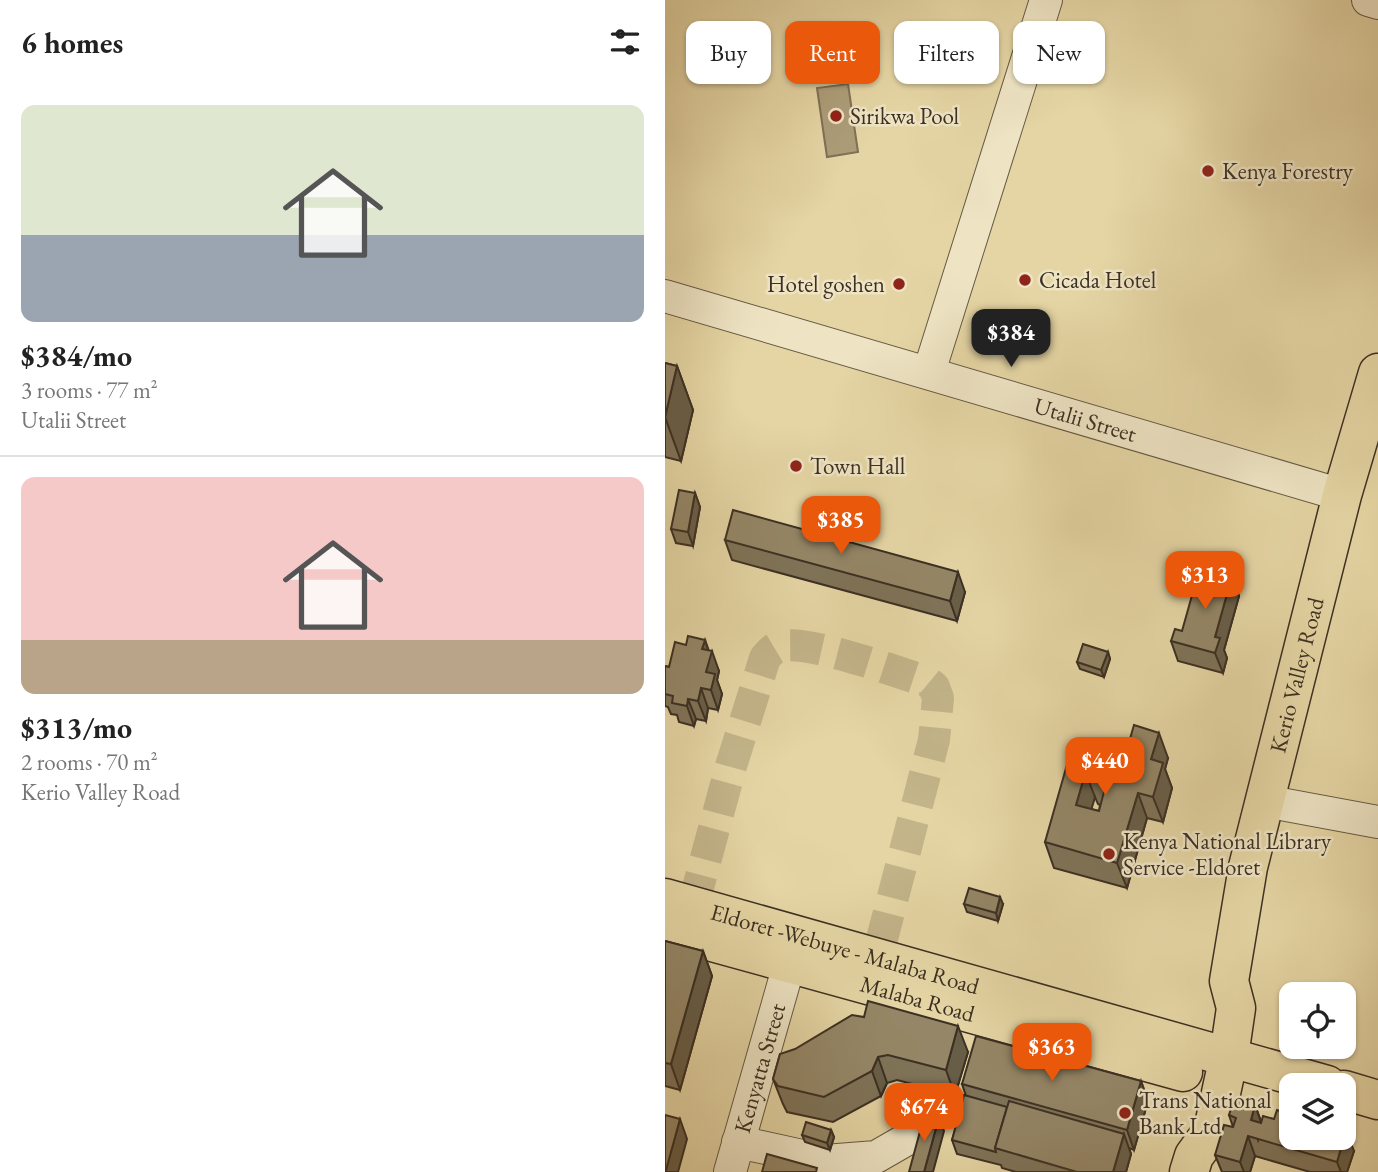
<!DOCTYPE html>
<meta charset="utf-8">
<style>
body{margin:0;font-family:"EB Garamond",serif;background:#f6f6f6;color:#222;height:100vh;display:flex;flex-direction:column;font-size:26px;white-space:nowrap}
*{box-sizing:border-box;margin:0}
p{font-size:23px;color:#767676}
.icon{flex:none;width:38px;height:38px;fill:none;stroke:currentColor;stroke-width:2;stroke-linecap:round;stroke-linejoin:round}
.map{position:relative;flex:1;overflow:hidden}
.panel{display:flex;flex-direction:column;background:#fff;width:665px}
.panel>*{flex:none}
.banner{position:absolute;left:21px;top:21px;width:586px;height:63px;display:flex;gap:14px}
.fabs{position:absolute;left:614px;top:982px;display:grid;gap:14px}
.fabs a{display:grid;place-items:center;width:77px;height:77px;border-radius:14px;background:#fff;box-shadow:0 2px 5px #0004;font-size:35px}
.price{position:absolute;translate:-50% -60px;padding:0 16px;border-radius:14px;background:#ea580c;color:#fff;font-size:23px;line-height:46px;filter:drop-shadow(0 2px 4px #0008)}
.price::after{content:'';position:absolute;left:50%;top:42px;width:21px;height:16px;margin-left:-10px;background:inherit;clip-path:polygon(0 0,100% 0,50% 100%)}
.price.current{background:#222;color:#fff}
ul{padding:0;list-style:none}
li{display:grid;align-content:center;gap:14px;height:371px;padding:0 21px}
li+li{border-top:2px solid #e0e0e0}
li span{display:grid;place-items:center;height:217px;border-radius:14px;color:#555}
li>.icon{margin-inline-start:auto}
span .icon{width:126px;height:126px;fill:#fffc;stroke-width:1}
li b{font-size:30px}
h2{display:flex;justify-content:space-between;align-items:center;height:84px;padding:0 21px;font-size:30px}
.chip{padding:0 24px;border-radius:14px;background:#fff;box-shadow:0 2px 5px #0004;font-size:24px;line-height:63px}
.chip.current{background:#ea580c;color:#fff}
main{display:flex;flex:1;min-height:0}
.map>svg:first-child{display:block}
.water{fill:#ac9d78;stroke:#7f7156;stroke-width:2}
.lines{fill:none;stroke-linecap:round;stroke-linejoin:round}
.minor-tunnel{stroke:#c3b48a;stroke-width:32;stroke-dasharray:32 16;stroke-linecap:butt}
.minor-casing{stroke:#665943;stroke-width:34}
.major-casing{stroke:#3c3023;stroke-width:41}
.highway-casing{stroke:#3c3023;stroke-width:41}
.minor{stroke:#eee4c4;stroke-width:32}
.major{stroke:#e5d5a4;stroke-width:38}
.highway{stroke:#e5d5a4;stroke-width:38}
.wall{fill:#7f7358;stroke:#3c3023;stroke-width:2;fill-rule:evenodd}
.shaded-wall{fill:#685e47;stroke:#3c3023;stroke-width:2}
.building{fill:#948666;stroke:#3c3023;stroke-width:2}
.poi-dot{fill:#8f2418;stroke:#eee4c4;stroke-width:2.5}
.labels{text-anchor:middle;stroke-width:5;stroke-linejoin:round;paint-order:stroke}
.poi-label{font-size:23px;fill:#3c3023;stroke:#eee4c4;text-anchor:start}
.street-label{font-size:23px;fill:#3c3023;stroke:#eee4c4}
</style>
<main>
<section class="panel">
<h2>6 homes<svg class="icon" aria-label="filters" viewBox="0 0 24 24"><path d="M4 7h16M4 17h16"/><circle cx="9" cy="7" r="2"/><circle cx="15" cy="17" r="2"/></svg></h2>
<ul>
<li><span style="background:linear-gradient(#dfe7d0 60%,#9aa5b1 0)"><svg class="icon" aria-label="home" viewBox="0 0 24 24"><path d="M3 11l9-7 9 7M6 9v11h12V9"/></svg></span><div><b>$384/mo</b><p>3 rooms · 77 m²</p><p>Utalii Street</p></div></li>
<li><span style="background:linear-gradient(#f6c9c9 75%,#b9a48a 0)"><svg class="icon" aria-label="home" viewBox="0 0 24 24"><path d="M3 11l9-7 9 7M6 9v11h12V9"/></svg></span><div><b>$313/mo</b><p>2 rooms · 70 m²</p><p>Kerio Valley Road</p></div></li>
</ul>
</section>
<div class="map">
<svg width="713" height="1172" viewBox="0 0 713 1172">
<rect width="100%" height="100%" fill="#e5d5a4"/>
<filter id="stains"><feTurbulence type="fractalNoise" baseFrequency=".00286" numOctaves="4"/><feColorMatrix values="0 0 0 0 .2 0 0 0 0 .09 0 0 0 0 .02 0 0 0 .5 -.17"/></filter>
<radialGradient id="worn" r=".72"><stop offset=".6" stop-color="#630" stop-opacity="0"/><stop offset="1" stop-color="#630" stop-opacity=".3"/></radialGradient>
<!-- water -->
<path class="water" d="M183,84l10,68 -31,5 -10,-69z"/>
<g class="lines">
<!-- minor-tunnel -->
<path class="minor-tunnel" d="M28,906l38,-140 34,-108c5,-6 9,-11 17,-12 28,-6 115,26 146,36l6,5 4,11 -4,42 -57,218"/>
<defs>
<g id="minor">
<path d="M703,0l10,3"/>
<path id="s1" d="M0,296l677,199"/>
<path d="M264,372l117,-372"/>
<path d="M600,801l113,21"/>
<path d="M73,1142l87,19 51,-4 33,-19 18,-21"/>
<path id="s2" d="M65,1172l59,-207"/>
</g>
<g id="major">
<path id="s3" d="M564,1056l7,-48 -7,-27 19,-114 94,-372 36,-122"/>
</g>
<g id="highway">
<path id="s4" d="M0,898l662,187"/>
<path id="s5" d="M0,929l518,143"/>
<path d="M679,1090l34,10"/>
<path d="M524,1172l5,-16 19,-26 16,-74"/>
</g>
</defs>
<!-- minor casing -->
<use href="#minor" class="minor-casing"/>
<!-- major casing -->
<use href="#major" class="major-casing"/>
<!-- highway casing -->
<use href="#highway" class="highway-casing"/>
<!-- minor -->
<use href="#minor" class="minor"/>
<!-- major -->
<use href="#major" class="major"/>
<!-- highway -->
<use href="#highway" class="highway"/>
</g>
<!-- wall -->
<g class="wall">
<path d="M0,363l12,3 16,44 -12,51 -16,-4z"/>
<path d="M30,493l5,14 -7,39 -17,-3 -5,-14z"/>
<path d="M60,540l240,52 -8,29 -225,-61z"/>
<path d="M567,576l7,20 -15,54 3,8 -4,15 -45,-12 -7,-20 11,-10z"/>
<path d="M40,640l4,11 10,20 -2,9 5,14 -4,16 -10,-2 -2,13 -10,-2 -2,7 -15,-4 -2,-7 -6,-1 -3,-7 -3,-1v-40l4,1 17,-22z"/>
<path d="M443,652l2,7 -6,18 -24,-8 -3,-7z"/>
<path d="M460,756l43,2 -3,11 7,19 -9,34 -16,-4 -20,70 -73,-20 -9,-26 49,-82zM430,797l3,7 2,1 -1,6 -8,-2z"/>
<path d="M299,904h39l-5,17 -31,-9z"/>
<path d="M0,941l38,10 9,25 -32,114 -15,-4z"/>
<path d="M303,1052l-13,43 -58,-15 -10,3 -6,13 -48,26 -46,-10 -4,-8 -10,-25 7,-25z"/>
<path d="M476,1081l7,20 -14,49 -5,-2 2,6 -5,18h-110l-14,-4 -1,-3 -44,-11 -5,-14 14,-44 -4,-12z"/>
<path d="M590,1105l6,16 93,30 -7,21h-37l-55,-16 -5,16h-28l-7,-17 18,-28 -4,-12z"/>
<path d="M166,1130l3,7 -4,13 -25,-8 -3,-7z"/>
</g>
<!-- shaded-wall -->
<g class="shaded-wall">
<path d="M12,366l16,44 -12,51 -16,-44z"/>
<path d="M30,493l5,14 -7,39 -5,-14z"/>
<path d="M293,572l7,20 -8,29 -7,-20z"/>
<path d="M567,576l7,20 -15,54 3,8 -4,15 -8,-20v-16z"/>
<path d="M40,640l5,16 2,-5 7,20 -2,9 5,14 -4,16 -7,-20 -5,-18 -4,-23z"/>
<path d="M443,652l2,7 -6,18 -3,-7z"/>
<path d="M36,688l7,20 -2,13 -8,-20z"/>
<path d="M23,699l8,20 -2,7 -7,-20z"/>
<path d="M494,733l9,25 -3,11 7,19 -9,34 -10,-25 -2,-38z"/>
<path d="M426,753l9,25 -12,1 7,18 -10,33 -9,-25z"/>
<path d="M473,793l9,25 -20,70 -10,-25z"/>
<path d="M335,897l3,7 -5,17 -2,-8z"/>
<path d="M38,951l9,25 -32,114 -9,-26z"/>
<path d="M293,1026l10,26 -13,43 -9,-25z"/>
<path d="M213,1057l9,26 -6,13 -9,-25z"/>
<path d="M476,1081l7,20 -14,49 -7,-20z"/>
<path d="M590,1105l7,20 -4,15 -7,-20z"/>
<path d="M274,1117l5,14 -11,41h-9z"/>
<path d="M15,1119l7,20 -9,33h-12v-2z"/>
<path d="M166,1130l3,7 -4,13 -3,-7z"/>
<path d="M681,1131l8,20 -7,21h-6l-4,-10z"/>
<path d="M459,1134l7,20 -5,18h-13z"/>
<path d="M583,1136l7,20 -5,16h-6l-4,-10z"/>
</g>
<!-- building -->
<g class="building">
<path d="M0,363l12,3 -12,51z"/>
<path d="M14,490l16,3 -7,39 -17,-3z"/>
<path d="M68,510l225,62 -8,29 -225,-61z"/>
<path d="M535,567l32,9 -17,61 5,1 -5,15 -44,-12 4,-12 7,2z"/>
<path d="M23,636l17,4 -3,9 10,2 -6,21 9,2 -4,16 -10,-2 -3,13 -10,-2 -1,7 -15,-3 1,-7 -8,-2v-28l4,1 6,-25 11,3z"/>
<path d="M418,644l25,8 -7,18 -24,-8z"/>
<path d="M469,725l25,8 -8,26 12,4 -10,34 -15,-4 -21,70 -72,-21 27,-95 19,6 -15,52 23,6 7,-27 -18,-5 9,-30 28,7z"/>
<path d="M304,888l31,9 -4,16 -32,-9z"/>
<path d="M0,941l38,10 -32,113 -6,-1z"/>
<path d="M203,1001l90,25 -12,44 -58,-15 -10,2 -6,14 -48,26 -46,-11 -5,-7 7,-25 15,-5 57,-34 12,2z"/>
<path d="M311,1036l165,45 -14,49 -165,-46z"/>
<path d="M299,1095l43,12 -12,41 1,4 -44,-12z"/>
<path d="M569,1099l21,6 -4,15 10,3 2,-7 11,3 3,-9 14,5v23h53v-8l2,1 -9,31 -89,-26 -8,26 -25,-7 9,-30 9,2 3,-9 -7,-3z"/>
<path d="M344,1101l115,33 -11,38h-36l-82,-24z"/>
<path d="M260,1113l14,4 -15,55h-15z"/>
<path d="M0,1115l15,4 -14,51h-1z"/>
<path d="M141,1122l25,8 -4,13 -25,-8z"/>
<path d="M102,1154l50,14 -1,4h-54z"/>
</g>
<!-- markers -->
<g class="poi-dot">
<circle cx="171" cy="116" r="7"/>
<circle cx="543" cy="171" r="7"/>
<circle cx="360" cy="280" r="7"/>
<circle cx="234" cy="284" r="7"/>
<circle cx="131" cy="466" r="7"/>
<circle cx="444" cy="854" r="7"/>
<circle cx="460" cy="1113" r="7"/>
</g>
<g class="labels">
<!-- poi labels -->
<g class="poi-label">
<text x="185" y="124">Sirikwa Pool</text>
<text x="557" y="179">Kenya Forestry</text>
<text x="374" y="288">Cicada Hotel</text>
<text x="220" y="292" text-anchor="end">Hotel goshen</text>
<text x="145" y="474">Town Hall</text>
<text x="458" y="849">Kenya National Library<tspan x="458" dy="26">Service -Eldoret</tspan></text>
<text x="474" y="1108">Trans National<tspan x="474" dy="26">Bank Ltd</tspan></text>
</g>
<!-- street labels -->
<g class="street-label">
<text dy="8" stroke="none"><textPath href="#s1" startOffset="438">Utalii Street</textPath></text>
<text dy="8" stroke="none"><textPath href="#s3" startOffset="390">Kerio Valley Road</textPath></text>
<text dy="8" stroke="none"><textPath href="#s4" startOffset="187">Eldoret -Webuye - Malaba Road</textPath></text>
<text dy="8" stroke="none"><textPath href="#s5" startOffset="262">Malaba Road</textPath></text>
<text dy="8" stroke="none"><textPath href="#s2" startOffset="108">Kenyatta Street</textPath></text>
</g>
</g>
<rect width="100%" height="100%" filter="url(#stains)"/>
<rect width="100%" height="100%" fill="url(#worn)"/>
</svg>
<div class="fabs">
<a><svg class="icon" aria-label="locate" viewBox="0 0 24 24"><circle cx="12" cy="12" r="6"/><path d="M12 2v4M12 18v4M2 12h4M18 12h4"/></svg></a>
<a><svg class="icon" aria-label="layers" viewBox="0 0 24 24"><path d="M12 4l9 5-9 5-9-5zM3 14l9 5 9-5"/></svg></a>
</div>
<b class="price current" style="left:346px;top:369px">$384</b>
<b class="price" style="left:176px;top:556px">$385</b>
<b class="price" style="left:540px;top:611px">$313</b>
<b class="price" style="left:440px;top:797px">$440</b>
<b class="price" style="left:387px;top:1083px">$363</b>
<b class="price" style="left:259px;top:1143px">$674</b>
<div class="banner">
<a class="chip">Buy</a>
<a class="chip current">Rent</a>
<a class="chip">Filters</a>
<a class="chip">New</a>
</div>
</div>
</main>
